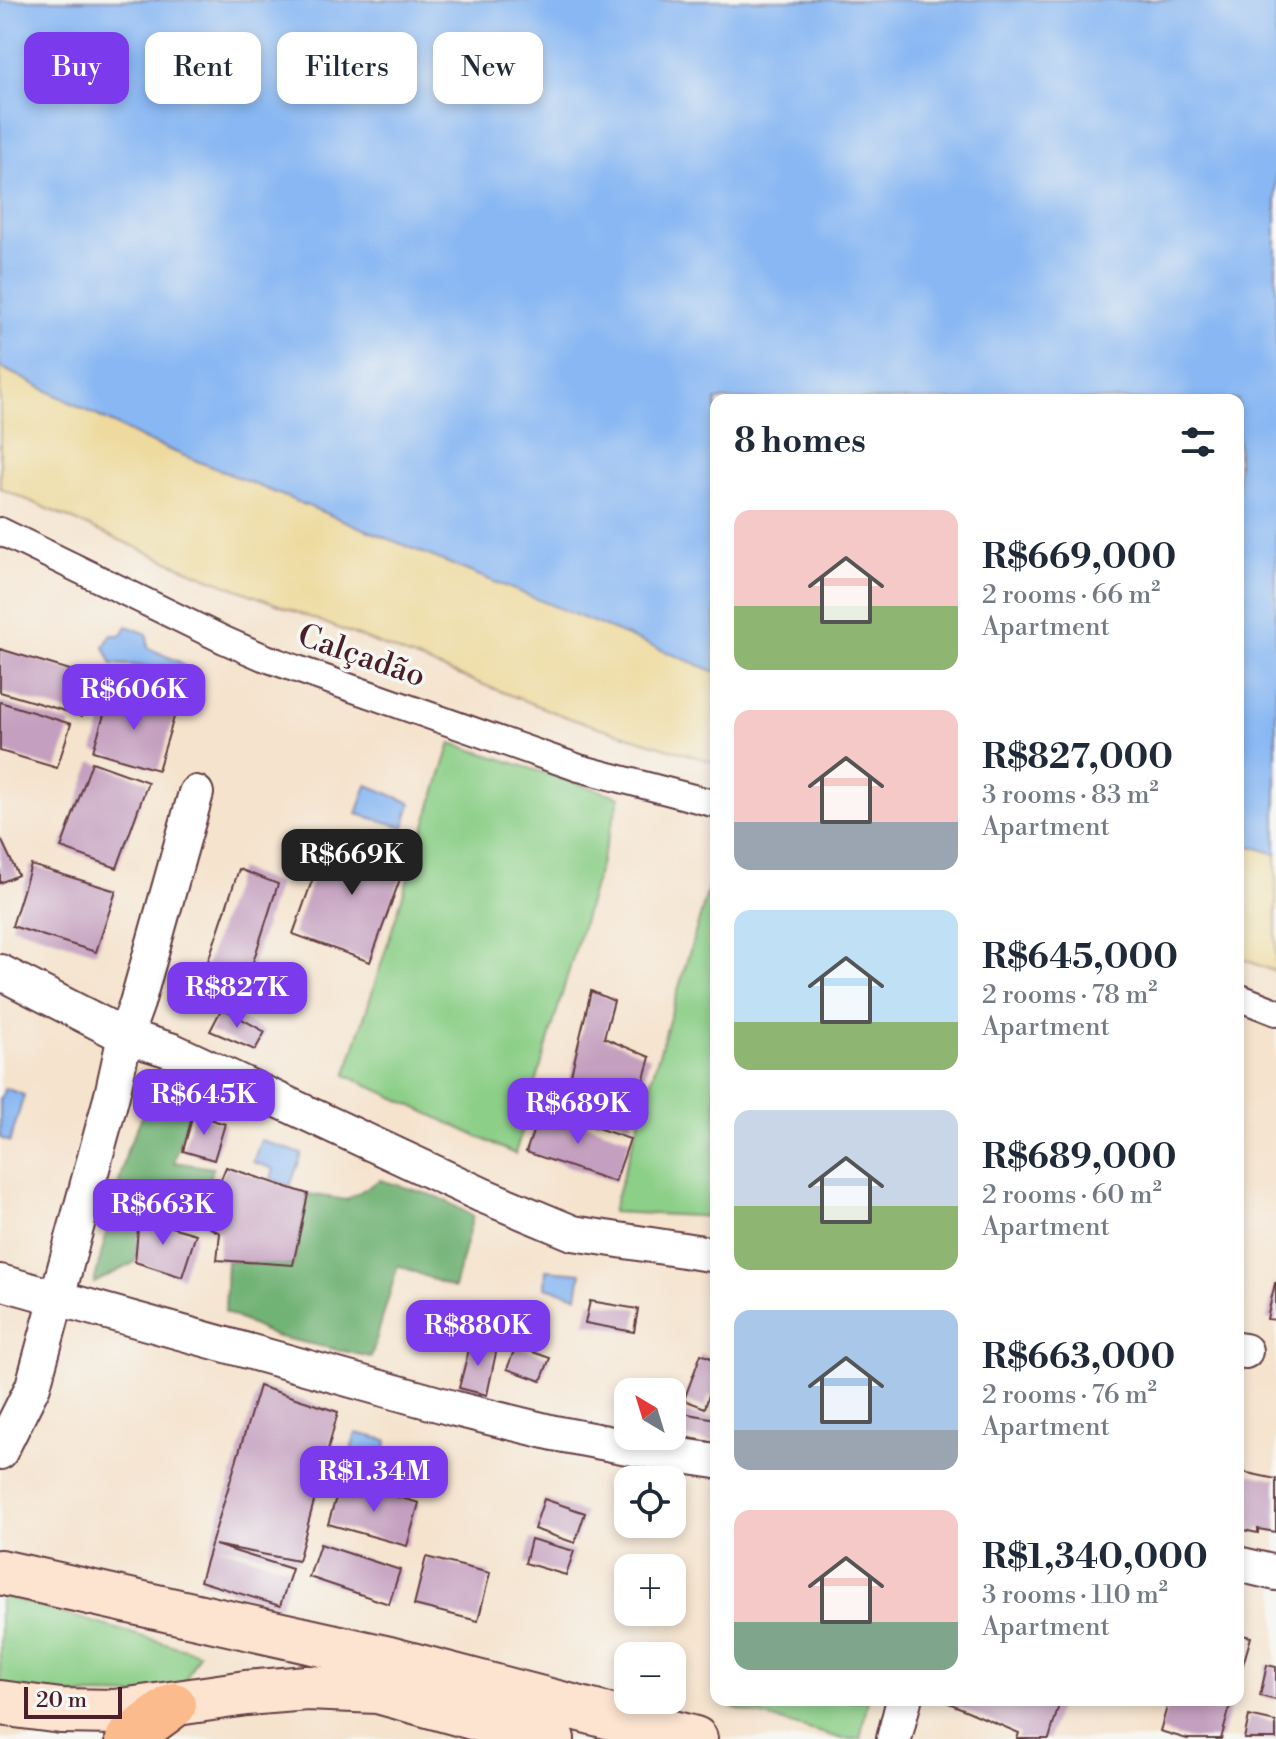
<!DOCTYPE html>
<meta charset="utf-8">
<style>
body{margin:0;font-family:"Libre Bodoni",serif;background:#f6f6f7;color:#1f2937;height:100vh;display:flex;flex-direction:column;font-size:30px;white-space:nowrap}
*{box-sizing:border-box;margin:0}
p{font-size:26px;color:#747a83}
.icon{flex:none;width:44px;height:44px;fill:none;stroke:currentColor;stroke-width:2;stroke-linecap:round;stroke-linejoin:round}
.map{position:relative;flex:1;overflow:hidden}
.details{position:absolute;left:710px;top:394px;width:534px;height:1312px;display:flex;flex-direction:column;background:#fff;border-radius:16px;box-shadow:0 4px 12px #0003}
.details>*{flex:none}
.banner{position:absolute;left:24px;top:32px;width:566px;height:72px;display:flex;gap:16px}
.needle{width:52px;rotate:322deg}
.controls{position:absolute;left:614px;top:1378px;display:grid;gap:16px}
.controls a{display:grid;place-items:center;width:72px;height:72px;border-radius:16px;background:#fff;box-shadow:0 4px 12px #0003;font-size:40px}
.scale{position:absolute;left:24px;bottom:20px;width:98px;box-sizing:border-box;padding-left:8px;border:4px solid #4a1f2b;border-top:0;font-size:22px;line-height:28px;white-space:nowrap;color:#4a1f2b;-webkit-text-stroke:6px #f6f6f2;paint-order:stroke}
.price{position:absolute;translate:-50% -68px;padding:0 18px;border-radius:16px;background:#7c3aed;color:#fff;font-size:26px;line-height:52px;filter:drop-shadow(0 2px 4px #0008)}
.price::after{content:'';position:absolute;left:50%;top:48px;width:24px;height:18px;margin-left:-12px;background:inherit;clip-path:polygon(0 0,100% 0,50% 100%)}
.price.active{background:#222;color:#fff}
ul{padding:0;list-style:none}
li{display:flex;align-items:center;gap:24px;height:200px;padding:0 24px}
li span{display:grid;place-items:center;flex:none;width:224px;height:160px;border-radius:16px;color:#555}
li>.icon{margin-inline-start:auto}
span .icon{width:96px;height:96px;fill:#fffc;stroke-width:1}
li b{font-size:34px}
h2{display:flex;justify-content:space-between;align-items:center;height:96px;padding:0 24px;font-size:34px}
.tag{padding:0 28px;border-radius:16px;background:#fff;box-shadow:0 4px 12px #0003;font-size:28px;line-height:72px}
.tag.active{background:#7c3aed;color:#fff}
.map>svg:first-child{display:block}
.green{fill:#8ccf88;stroke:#6b775a;stroke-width:2}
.forest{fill:#71b274;stroke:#5e6850;stroke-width:2}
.sand{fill:#eeda9e;stroke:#9c7c64;stroke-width:2}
.water{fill:#88b7f3;stroke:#696b8f;stroke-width:2}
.building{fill:#c49fbf}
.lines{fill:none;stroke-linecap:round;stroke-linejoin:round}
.pedestrian-casing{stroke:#643c43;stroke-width:30}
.minor-casing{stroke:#643c43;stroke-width:38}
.secondary-casing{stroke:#643c43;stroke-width:48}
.primary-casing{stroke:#643c43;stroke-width:48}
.pedestrian{stroke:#fff;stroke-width:26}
.minor{stroke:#fff;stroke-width:34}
.secondary{stroke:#fde4d1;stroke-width:44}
.primary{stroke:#fbbb8c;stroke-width:44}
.labels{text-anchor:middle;stroke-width:7;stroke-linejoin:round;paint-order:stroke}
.street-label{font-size:32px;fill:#4a1f2b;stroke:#f6f6f2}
</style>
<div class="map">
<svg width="1276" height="1739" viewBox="0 0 1276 1739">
<rect width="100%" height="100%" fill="#f6f6f2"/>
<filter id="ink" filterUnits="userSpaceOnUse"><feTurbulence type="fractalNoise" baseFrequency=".0125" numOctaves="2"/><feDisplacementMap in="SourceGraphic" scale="16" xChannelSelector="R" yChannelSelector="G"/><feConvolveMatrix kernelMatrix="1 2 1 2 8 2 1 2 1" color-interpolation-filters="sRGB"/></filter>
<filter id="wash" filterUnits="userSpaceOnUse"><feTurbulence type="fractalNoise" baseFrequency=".006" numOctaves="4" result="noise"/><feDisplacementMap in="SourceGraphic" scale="32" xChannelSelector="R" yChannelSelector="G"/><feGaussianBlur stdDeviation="1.8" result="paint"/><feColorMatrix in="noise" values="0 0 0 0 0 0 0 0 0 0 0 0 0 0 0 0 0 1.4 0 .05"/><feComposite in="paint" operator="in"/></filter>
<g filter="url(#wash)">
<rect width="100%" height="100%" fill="#f5e3cd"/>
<!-- green -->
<g class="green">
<path d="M451,743l169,54 -105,357 -169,-79z"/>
<path d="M716,863v354l-104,-5z"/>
<path d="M0,1595l199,58 -22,43 -177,-2z"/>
<path d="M726,1700h142l-8,39h-17l-119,-34z"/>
</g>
<!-- forest -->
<g class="forest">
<path d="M159,1079l35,16 -20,67 39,6 -19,49 -54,1 -5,44 -41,21 33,-133z"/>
<path d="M380,1180l58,17 35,19 -19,72 -56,-23 -27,92 -97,-21 -49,-24 2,-51 66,4 15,-71 38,6z"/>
</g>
<!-- sand -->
<g class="sand">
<path d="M0,367l148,74 568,231v91l-147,-45 -378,-147 -191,-83z"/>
<path d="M1238,842l38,12v118l-38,-15z"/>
</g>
<!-- water -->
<g class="water">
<path d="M0,0h1276v854l-38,-12v-442h-522v272l-568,-231 -148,-74z"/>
<path d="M127,626l20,8 1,14 32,14 8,9 -4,14 -42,-19 -30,-2 -8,-17 7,-12h11z"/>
<path d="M367,785l44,18 -7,24 -47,-13z"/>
<path d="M5,1088l19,7 -14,47 -10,-4v-38z"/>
<path d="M261,1140l41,14 -12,32 -19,-7 3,-10 -21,-7z"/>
<path d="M546,1270l35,3 -4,23 -32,-9z"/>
<path d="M356,1433l31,7 -2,15 -35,-1z"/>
</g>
<g id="blocks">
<!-- building -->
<g class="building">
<path d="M0,649l93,28 -11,39 -82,-24z"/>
<path d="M110,695l65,19 -17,56 -65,-19z"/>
<path d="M0,702l71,22 -14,44 -57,-17z"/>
<path d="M92,762l56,20 -31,86 -56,-20z"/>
<path d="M352,833l57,21 -39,108 -77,-28 29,-81 20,7z"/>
<path d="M0,837l18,38 -18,8z"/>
<path d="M31,865l85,26 -20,61 -84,-26z"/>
<path d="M239,869l39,15 -33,103 -41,-14z"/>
<path d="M591,991l23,10 -10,37 46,19 -19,68 -67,-21z"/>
<path d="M222,1008l43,24 -10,18 -45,-19z"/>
<path d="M541,1109l89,30 -15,43 -89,-30z"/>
<path d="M193,1114l32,10 -11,36 -31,-9z"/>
<path d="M226,1167l82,27 -15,71 -76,-5 3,-27 -17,-9z"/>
<path d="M139,1218l57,16 -14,43 -47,-15z"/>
<path d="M1275,1283h1v37l-9,-1z"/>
<path d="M590,1301l48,8 -4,23 -49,-9z"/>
<path d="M471,1341l26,7 -10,47 -28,-7z"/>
<path d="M516,1346l34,12 -9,23 -34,-12z"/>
<path d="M701,1354l15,6v38l-7,-3 -4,13 -21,-8z"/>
<path d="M259,1386l79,26 -40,149 -83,-16 77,24 -12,37 -80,-25z"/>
<path d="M683,1413l33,6v24l-38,-7z"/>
<path d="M1238,1471l38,8v53l-18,-3v4l-20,-4z"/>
<path d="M341,1481l78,22 -12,43 -79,-22z"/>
<path d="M544,1499l41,14 -10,30 -41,-14z"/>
<path d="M531,1539l43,12 -8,24 -41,-12z"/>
<path d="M320,1544l80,26 -11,34 -80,-27z"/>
<path d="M426,1557l64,16 -12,48 -64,-16z"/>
<path d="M1238,1634l13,3 -12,41h-1z"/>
<path d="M1267,1665l9,2v33l-16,-4z"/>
<path d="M942,1700h98l19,5 -10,34h-32l2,-6z"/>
<path d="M1169,1700h63l-11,39h-34l-27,-8z"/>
<path d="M1249,1716l27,6v17h-32z"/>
</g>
</g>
</g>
<g filter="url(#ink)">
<use href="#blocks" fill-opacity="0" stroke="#643c43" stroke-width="2"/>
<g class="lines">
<defs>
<g id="pedestrian">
<path d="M0,531l224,109 39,17 316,111 137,36"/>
<path d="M1238,997l38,15"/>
</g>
<g id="minor">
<path d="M0,972l125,64 48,15 309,144 91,38 143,22"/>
<path d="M0,1282l456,127 98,24 95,18 67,10"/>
<path d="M1238,1350l7,1"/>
<path d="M0,1452l33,-66 79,-291 13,-59 12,-33 59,-210"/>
<path d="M1238,1564l38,9"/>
<path d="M894,1739l10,-39"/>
</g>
<g id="secondary">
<path d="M0,1572l389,87 306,80"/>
<path d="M0,1703l61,8 54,1 131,-19 61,-5 71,3 174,48"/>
</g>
<path id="primary" d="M128,1739l46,-34"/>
</defs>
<!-- pedestrian casing -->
<use href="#pedestrian" class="pedestrian-casing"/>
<!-- minor casing -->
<use href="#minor" class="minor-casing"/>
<!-- secondary casing -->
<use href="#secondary" class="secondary-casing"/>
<!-- primary casing -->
<use href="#primary" class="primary-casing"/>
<!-- pedestrian -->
<use href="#pedestrian" class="pedestrian"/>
<!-- minor -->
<use href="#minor" class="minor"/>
<!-- secondary -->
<use href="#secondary" class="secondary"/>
<!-- primary -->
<use href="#primary" class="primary"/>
</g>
</g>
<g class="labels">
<!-- street labels -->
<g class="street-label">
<text transform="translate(362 655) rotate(19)" y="11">Calçadão</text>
</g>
</g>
</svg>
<div class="controls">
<a><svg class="needle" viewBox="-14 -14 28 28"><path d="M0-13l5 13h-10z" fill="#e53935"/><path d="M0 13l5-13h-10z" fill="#747a83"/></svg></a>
<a><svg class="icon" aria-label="locate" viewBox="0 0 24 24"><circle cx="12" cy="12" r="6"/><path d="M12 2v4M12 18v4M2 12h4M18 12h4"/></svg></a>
<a>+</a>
<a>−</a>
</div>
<div class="scale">20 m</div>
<b class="price" style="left:134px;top:732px">R$606K</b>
<b class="price active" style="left:352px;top:897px">R$669K</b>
<b class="price" style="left:237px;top:1030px">R$827K</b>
<b class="price" style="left:204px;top:1137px">R$645K</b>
<b class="price" style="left:578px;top:1146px">R$689K</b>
<b class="price" style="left:163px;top:1247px">R$663K</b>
<b class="price" style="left:478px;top:1368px">R$880K</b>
<b class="price" style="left:374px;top:1514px">R$1.34M</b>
<div class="banner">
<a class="tag active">Buy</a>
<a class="tag">Rent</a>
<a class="tag">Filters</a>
<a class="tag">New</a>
</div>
<section class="details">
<h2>8 homes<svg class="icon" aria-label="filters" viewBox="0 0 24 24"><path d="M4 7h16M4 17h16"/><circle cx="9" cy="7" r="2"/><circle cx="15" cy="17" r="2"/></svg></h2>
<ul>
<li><span style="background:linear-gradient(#f6c9c9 60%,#8fb573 0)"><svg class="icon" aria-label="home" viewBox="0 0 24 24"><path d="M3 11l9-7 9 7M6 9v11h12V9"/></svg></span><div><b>R$669,000</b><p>2 rooms · 66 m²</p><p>Apartment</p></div></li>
<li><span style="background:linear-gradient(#f6c9c9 70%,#9aa5b1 0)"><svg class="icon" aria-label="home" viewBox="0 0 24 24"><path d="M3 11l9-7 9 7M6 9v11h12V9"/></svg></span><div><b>R$827,000</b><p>3 rooms · 83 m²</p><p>Apartment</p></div></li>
<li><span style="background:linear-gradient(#bfe0f5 70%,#8fb573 0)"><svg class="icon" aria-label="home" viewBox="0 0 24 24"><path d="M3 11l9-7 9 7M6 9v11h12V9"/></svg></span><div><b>R$645,000</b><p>2 rooms · 78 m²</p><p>Apartment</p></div></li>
<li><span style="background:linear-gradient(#c9d6e8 60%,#8fb573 0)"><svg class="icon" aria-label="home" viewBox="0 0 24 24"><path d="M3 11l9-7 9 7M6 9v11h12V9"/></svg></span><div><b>R$689,000</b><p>2 rooms · 60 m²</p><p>Apartment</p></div></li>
<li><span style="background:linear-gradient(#a9c7e8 75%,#9aa5b1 0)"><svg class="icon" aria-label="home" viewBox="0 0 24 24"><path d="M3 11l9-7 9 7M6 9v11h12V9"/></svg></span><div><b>R$663,000</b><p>2 rooms · 76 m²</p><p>Apartment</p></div></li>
<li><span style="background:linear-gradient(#f6c9c9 70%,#7fa58c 0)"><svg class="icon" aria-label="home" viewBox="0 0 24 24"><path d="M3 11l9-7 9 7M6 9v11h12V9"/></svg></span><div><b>R$1,340,000</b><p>3 rooms · 110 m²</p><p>Apartment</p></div></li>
</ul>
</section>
</div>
